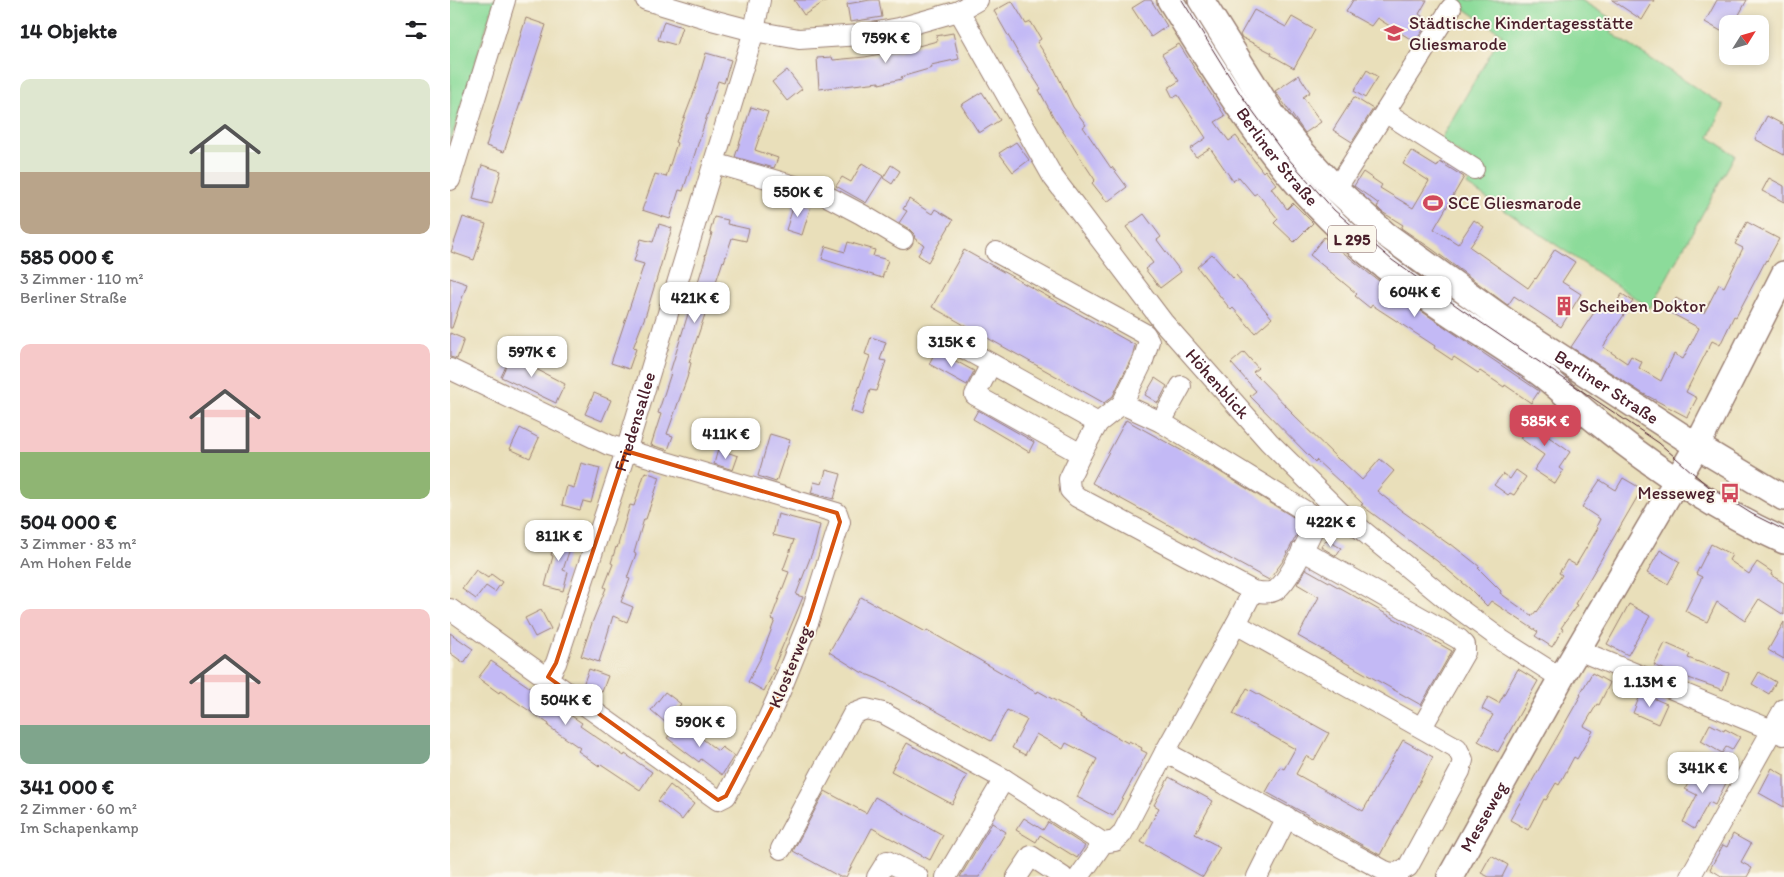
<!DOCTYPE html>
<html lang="de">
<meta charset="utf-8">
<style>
body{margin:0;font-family:Itim,sans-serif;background:#f6f6f6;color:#202124;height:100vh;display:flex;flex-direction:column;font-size:19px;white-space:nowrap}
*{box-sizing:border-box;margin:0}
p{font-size:16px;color:#757577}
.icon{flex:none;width:28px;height:28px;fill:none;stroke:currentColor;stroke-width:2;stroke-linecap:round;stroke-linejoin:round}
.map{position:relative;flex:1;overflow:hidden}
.side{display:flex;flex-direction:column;background:#fff;width:450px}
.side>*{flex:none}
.needle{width:32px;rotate:53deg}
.buttons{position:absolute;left:1269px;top:15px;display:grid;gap:10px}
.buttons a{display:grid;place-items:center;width:50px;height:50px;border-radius:10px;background:#fff;box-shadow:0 2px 8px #0003;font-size:25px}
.price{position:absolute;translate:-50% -42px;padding:0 11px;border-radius:10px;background:#fff;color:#222;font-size:16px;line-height:32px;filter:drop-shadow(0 1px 2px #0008)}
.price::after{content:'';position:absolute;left:50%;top:30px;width:15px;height:11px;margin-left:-8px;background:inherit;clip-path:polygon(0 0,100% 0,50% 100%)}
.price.current{background:#d1495b;color:#fff}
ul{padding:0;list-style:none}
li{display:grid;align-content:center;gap:10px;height:265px;padding:0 20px}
li span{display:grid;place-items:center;height:155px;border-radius:10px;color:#555}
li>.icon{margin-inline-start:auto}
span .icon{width:90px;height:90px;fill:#fffc;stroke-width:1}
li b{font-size:21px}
h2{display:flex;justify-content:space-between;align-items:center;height:60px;padding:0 20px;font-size:21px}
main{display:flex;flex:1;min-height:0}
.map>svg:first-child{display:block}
.green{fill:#8cdb9a;stroke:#6b7d62}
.building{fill:#c3b9f5}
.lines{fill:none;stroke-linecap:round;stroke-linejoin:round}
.minor-casing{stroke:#9a7f72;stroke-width:22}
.major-casing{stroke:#9a7f72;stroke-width:28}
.minor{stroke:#fff;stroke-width:20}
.major{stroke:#fff;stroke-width:25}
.tram{stroke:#4a1f2b;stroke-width:1}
.marked{fill:none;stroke:#d8530f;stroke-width:4;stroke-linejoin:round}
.labels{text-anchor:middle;stroke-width:4;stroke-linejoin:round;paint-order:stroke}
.shield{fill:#fbf7ec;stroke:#7f6065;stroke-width:1}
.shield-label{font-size:16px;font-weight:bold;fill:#4a1f2b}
.poi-label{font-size:18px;fill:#4a1f2b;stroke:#fbf7ec;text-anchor:start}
.street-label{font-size:18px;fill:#4a1f2b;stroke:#fbf7ec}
</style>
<main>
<section class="side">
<h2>14 Objekte<svg class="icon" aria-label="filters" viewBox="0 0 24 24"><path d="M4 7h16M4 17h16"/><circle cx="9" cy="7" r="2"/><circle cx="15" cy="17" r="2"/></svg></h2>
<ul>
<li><span style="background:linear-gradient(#dfe7d0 60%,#b9a48a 0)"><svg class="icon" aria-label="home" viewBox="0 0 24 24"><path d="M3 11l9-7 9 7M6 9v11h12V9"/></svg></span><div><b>585 000 €</b><p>3 Zimmer · 110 m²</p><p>Berliner Straße</p></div></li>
<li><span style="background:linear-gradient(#f6c9c9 70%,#8fb573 0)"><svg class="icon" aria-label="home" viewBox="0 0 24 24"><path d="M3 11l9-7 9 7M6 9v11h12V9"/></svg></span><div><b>504 000 €</b><p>3 Zimmer · 83 m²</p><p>Am Hohen Felde</p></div></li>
<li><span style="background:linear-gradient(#f6c9c9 75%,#7fa58c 0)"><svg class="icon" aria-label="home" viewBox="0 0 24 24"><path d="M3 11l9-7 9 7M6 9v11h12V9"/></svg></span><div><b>341 000 €</b><p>2 Zimmer · 60 m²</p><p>Im Schapenkamp</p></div></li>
</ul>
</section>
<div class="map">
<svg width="1334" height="877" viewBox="0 0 1334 877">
<rect width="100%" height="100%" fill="#fbf7ec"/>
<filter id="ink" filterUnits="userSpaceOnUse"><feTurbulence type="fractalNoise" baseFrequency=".02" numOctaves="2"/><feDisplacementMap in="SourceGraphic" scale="10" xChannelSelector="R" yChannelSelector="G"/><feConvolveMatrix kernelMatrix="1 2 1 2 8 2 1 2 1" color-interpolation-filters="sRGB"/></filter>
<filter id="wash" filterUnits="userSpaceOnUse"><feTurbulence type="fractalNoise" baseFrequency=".0096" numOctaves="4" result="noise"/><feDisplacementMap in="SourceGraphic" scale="20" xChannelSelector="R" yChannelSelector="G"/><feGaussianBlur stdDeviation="1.12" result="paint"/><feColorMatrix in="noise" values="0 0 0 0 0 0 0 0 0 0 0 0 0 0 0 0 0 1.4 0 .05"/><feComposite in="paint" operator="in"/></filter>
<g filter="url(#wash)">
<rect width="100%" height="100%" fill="#e9dfba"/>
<!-- green -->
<g class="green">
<path d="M0,0h45l-45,143z"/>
<path d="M1008,0h123l36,22 -6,11 113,73 -15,31 26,18 -85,153 -183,-123 12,-19 -39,-26 62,-106 -46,-31z"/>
</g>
<g id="blocks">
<!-- building -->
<g class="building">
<path d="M344,0h33l-23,15z"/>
<path d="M420,0h9l3,17 -32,5 -3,-18z"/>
<path d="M695,0h6l16,26 -16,11 -19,-29z"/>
<path d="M903,0h74l-8,14 10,7 -14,21 -38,-24 -6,8 -25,-14z"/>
<path d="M1162,0h42l-12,20z"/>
<path d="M1267,0h30l-13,24h-6v11l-23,-13z"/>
<path d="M562,1l14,23 5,-2 10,17 -4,3 16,24 20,41 13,18 -3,2 28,41 1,-1 15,20 -20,15 -15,-19 3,-3 -41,-62 -15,-28 2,-1 -23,-36 -24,-42z"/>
<path d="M804,10l32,17 6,-10 23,13 -21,38 -23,-13 1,-2 -31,-16 -1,-2z"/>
<path d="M76,18l20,7 -42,127 -18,-6z"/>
<path d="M214,21l18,6 -6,18 -18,-5z"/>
<path d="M503,33l6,26 -28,6 1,3 -31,9 1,2 -23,5v-2l-60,7 -2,-31 15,-1 1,3 32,-3 31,-6v1l41,-11 -1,-5z"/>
<path d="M729,44l46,72 -10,6 14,19 7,-5 27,36 2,-2 11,14 -5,4 16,21 6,-6 20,20 -19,19 -20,-19 4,-4 -21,-26 -3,2 -15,-18 -6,4 -23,-33 -14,9 -6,-8 16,-11 -28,-43 -5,3 -5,-10 11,-7 -17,-27z"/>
<path d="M256,53l25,7 -7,23 -6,-2 -35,110 -4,-1 -9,29 -28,-9 13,-36 11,3 11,-34 -2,-1 21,-55z"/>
<path d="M337,70l15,19 -15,12 -15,-19z"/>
<path d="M917,70l11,7 -13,21 -11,-7z"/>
<path d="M849,75l11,17 -7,5 18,25 -16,11 -30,-42z"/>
<path d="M532,92l18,28 -21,13 -18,-28z"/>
<path d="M904,97l19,12 -21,33 -19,-12z"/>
<path d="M301,107l17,5 -13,38 23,8 -4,10 -39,-11z"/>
<path d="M1317,116l17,9v30l-29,-16z"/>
<path d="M566,142l13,18 -16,12 -14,-19z"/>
<path d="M961,151l26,16 3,-5 24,15 -30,52 24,15 16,-24 10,7 -14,20 58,41 7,-10 1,1 19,-30 20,13 -13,20 19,12 -20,33 -47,-31 -6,9 -2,-1 -74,-55 -31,-21 2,-3 -21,-13 -5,-5 2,-3 -25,-18 9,-14 19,13 -2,3 33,20 16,-27 -26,-17z"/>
<path d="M412,163l21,13 -17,27 -30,-17 6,-9 9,5z"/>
<path d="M32,165l19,6 -9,33 -19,-5z"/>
<path d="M441,165l9,6 -8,13 -9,-6z"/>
<path d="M1319,178l15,8v16l-22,-11z"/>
<path d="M459,199l23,15 3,-5 18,11 -25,42 -10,-7 6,-10 -9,-6 -1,-5 -5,-5 -10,-6 8,-12 -4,-2z"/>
<path d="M345,201l16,5 -9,29 -16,-5z"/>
<path d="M694,214l17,23 -4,3 24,32 -21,16 -15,-19 8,-6 -27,-36z"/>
<path d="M13,217l23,7 -12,36 -23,-8z"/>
<path d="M264,217l14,3 -1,4 22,5 -3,12 -14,-3 -8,24 -1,-1 -34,101 2,1 -4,15 -20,56 6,2 -5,14 -17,-5 10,-31 -3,-1 13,-40 -1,-1 36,-116h-1l7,-23 -2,-1z"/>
<path d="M1297,222l32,17 -12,22 -1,-1 -30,57 -2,-1 -14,29 -8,-4 -26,51 11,6 -10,19 -45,-24 -71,-46 30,-45 11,7 10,-15 11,7 -30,46 24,16 4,-7 11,6 -3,6 22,13 13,-27 9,5 16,-31 -30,-16 7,-14 28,15 15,-29 5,3 19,-39 -8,-4z"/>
<path d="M209,224l13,4 -26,86 -13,34 3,1 -7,20 -18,-6 33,-99 -10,-3 7,-22 12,3z"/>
<path d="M874,237l47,38 40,29 128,87 -8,12 -26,-18 -1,2 -24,-16 -2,2 -24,-16 -2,3 -18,-12 1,-2 -63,-41 -2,3 -15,-12 2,-2 -47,-39z"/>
<path d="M398,242l27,8 -2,6 15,4 -6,18 -60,-19 4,-13 19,6z"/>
<path d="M514,250l171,95 -3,12 -19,39 -9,7 -172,-96z"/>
<path d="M762,254l21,24 3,-3 36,43 -17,15 -22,-25 -2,2 -34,-43z"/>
<path d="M0,278l17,6 -15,44h-2z"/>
<path d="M0,333l14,6 -7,20 -7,-2z"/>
<path d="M421,337l15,5 -6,18 6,1 -10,30 -6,-1 -8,25 -11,-4 19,-55 -5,-2z"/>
<path d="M486,350l38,21 -7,14 -38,-21z"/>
<path d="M794,352l14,16 -5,4 39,40 -1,1 49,48 1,-1 21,20 18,-21 14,12 -17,20 25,20 48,34 1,-1 29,23 -2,1 23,23 -1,2 32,23 4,-5 1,1 25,-37 -3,-2 8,-13 9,5 22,-37 -2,-1 4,-8 -18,-12 18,-27 16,10 7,-12 19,11 -67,115 2,1 -16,23 2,1 -11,18 -17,-11 3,-4 -47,-31 -4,5 -18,-18 -32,-27 -76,-56 2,-1 -23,-22 -24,-22 -1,2 -65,-66 6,-5 -25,-28z"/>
<path d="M62,353l24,11 -2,4 31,16 -9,19 -55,-26z"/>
<path d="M705,378l12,8 -9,17 -13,-8z"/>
<path d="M144,393l17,7 -9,21 -17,-7z"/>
<path d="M528,410l56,32 -5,10 -56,-33z"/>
<path d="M1088,411l17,11 -9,13 24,17 -11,16 4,3 -8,13 -21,-14 10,-15 -24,-17z"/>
<path d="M676,420l91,50 86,53 -20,38 -14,19 -177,-97z"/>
<path d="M70,428l19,10 -9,20 -20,-9z"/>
<path d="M320,434l20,6 -14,42 -18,-6z"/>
<path d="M268,449l20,7 -5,14 -19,-6z"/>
<path d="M131,463l19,5 -9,35 -8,-2 -3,9 -18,-5 5,-19 7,2z"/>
<path d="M376,470l15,4 -7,25 -23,-6 3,-11 8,2z"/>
<path d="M1066,470l10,7 -12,18 -4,-2 -2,2 -14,-10 9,-11 7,5z"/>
<path d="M195,472l15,5 -14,42h-2l-10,34 2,1 -9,24 3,1 -9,23 12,5 -6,15 -14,-6 -14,46 -18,-6 11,-33 14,-35 -2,-1 9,-23 -2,-1 5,-16 1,1 13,-43 4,1z"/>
<path d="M328,514l42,11 -5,20 -19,50 7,2 -30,72 2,1 -11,21 -16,-9 13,-25 14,-37 -4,-1 18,-47 -6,-2 11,-30 -21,-5z"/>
<path d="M109,531l15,5 -11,34 5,2 -5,19 -18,-5 8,-30 -2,-1z"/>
<path d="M876,540l15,8 -5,8 -15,-9z"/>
<path d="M1261,544l21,11 -3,5 20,14 8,-12 15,10 -1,3 13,8v32l-25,-16 -14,22 -28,-19 -10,20 -22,-11 17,-34 -6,-3z"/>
<path d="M1210,550l20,12 -12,22 -21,-11z"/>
<path d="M856,569l146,82 -31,54 -123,-69 21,-39 -22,-13z"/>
<path d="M26,570l12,8 3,-4 11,8 -7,10 -9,-6 -10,13 -14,-10z"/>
<path d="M411,597l65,35 1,-2 110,63 1,-2 43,24 -1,2 48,26 1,-2 13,7 -1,2 6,3 -34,63 -36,-19 20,-38 -31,-16 -3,6 -27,-15 -11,21 -13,-7 15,-28 -20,-10 -16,31 -113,-62 -17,-7 -32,-20z"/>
<path d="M1179,604l21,12 -22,39 -21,-11z"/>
<path d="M91,610l10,19 -16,8 -10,-19z"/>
<path d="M1334,622v37l-16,-9z"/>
<path d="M0,633l23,16 -9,14 -14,-10z"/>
<path d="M1215,643l25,11 -2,4 41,15 -6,17 -43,-15v1l-26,-11z"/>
<path d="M41,661l91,62 -2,3 44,30 1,-2 27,18 -12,18 -39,-26 -2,2 -21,-15 2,-3 -32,-22 1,-2 -49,-33 -1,2 -21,-15z"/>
<path d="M139,669l19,7 -6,16 -19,-7z"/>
<path d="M1068,669l20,12 -40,71 -20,-11 15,-26 -11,-6 6,-12 11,6z"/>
<path d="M1309,672l17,10 -7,12 -17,-10z"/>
<path d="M1142,673l18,10 -11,22 -2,-1 -13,22 9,5 -16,28 -3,-2 -15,28 -3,-2 -10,17 -2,-1 -16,31 -18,-10 71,-125 -1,-1z"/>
<path d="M797,688l82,45 -15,27 -8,-4 -10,18 67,37 40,-71 30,17 -53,98 -114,-63 14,-25 4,2 11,-20 -62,-35z"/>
<path d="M215,692l16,12 -15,19 -15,-13z"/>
<path d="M1191,693l26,11 -9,20 -25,-11z"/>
<path d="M230,721l38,30 4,-4 12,9 -12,19 -21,-16 -2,3 -32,-24z"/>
<path d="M1260,724l14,7 1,-2 15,8 -8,13 -6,-3 -4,6 -21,-12z"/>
<path d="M457,743l60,33 -15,28 -61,-33z"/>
<path d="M1248,766l29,15 -12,24 -6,-3 -15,27 -11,-7 14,-27 -12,-6z"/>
<path d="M1322,768l12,7v32l-25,-14z"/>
<path d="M719,777l44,24 -18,33 25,13 -17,30 -62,-35 18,-34 -5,-3z"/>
<path d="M220,785l24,19 -12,16 -24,-19z"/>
<path d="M375,791l41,22 9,-16 68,38 -13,25 -58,-32 -26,49h-6l-47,-26z"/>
<path d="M574,818l19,12 5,-8 37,24 -8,12 -37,-23 -4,7 -20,-12z"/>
<path d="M542,823l14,9 -27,45h-19z"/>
<path d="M1283,834l18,10 -10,18 11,6 -5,9h-24l-13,-8 13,-24 4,2z"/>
<path d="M1041,855l17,10 -6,12h-13l-8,-4z"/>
</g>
</g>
</g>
<g filter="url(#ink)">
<use href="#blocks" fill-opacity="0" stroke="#9a7f72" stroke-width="1"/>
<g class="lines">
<defs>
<g id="minor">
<path d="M196,0l66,20 42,11 45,8 62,-4 38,-7 60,-17 19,-11"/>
<path id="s1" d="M509,11l94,166 110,145 106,120 71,70 106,87 57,42 58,37"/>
<path d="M935,112l89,57"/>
<path d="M264,163l109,31 38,20 42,25"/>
<path d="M0,180l55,-180"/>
<path d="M886,189l115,-181"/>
<path d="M546,252l149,82 4,7 -6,20 -21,43"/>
<path d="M497,339l151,84"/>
<path d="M541,364l-16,31 106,59"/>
<path d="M0,369l159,76 228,68 3,9 -31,98 -30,74 -14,31 -39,71 -8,4 -268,-191"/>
<path d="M711,422l20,-36"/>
<path d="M852,550l157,89 6,6v7l-43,75"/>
<path d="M786,624l221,124 6,12 -3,11 -52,96c-10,6 -14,8 -25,3l-218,-118z"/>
<path d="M786,624l17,-33c7,1 17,3 23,-1 15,-11 33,-53 42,-71l-157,-97 -39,-18 -24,19 -17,31 -12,25 1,11 7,7 176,94"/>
<path d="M1128,650l206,85"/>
<path id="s2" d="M98,677l8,-14 70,-212 128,-420 6,-31"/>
<path d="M331,849l72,-135 13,-5 17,4 121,66"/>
<path d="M427,877l10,-16 31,16"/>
<path d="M496,877l58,-98 99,64"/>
<path d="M567,877l14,-21 32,21"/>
<path d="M629,877l24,-34 12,-2 7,-7 43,-82"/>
<path d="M807,877l30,-60"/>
<path d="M1240,877l94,-168"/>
</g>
<g id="major">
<path id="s3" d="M720,0c57,91 110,179 193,249 29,24 60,47 91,67 29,19 59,37 87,58 19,14 35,31 54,46 58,47 121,90 189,121"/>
<path id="s4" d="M751,0l73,117 29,36 33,36 49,45 125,90 187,122 87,52"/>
<path id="s5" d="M1000,877l111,-199 136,-232 87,-172"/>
</g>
</defs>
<!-- minor casing -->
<use href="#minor" class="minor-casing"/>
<!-- major casing -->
<use href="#major" class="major-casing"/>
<!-- minor -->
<use href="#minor" class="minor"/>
<!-- major -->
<use href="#major" class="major"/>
<!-- tram -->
<path class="tram" d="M732,0l59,95 44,60 49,55 58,50 69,49 198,134 50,44 43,27 32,16"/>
</g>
</g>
<!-- marked area -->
<path class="marked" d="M176,451l211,62 3,9 -31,98 -30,74 -53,102 -8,4 -170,-123 8,-14z"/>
<!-- icons -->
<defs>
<symbol id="school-bare" viewBox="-9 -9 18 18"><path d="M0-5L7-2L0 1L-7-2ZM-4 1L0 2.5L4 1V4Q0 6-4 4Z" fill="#d1495b" stroke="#fbf7ec" stroke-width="2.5" paint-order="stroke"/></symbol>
<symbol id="stadium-bare" viewBox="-9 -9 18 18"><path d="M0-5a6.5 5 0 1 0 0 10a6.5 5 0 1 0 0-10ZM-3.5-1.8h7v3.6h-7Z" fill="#d1495b" stroke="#fbf7ec" stroke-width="2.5" paint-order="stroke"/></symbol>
<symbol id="building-bare" viewBox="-9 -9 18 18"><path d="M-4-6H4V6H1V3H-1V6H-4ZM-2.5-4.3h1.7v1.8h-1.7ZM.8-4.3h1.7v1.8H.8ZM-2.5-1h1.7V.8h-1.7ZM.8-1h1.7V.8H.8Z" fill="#d1495b" stroke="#fbf7ec" stroke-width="2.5" paint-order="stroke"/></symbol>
<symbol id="bus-bare" viewBox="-9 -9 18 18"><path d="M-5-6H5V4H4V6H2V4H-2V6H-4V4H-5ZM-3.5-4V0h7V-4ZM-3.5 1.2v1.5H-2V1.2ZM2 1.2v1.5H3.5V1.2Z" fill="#d1495b" stroke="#fbf7ec" stroke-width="2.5" paint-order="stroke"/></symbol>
</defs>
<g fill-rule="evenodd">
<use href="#school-bare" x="930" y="19" width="28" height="28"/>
<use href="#stadium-bare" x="969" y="189" width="28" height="28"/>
<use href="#building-bare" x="1100" y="292" width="28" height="28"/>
<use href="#bus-bare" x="1266" y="479" width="28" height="28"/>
</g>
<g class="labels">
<!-- shield labels -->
<rect class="shield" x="878" y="225.5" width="48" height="27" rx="4"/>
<g class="shield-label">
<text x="902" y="245">L 295</text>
</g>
<!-- poi labels -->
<g class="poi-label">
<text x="959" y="29">Städtische Kindertagesstätte<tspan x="959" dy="21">Gliesmarode</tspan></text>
<text x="998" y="209">SCE Gliesmarode</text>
<text x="1129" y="312">Scheiben Doktor</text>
<text x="1265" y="499" text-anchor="end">Messeweg</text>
</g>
<!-- street labels -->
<g class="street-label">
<text dy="6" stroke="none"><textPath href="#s3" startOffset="190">Berliner Straße</textPath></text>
<text dy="6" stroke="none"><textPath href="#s1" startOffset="455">Höhenblick</textPath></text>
<text dy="6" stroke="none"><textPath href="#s4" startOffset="569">Berliner Straße</textPath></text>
<text dy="6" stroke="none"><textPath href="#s2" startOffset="270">Friedensallee</textPath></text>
<text transform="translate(340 667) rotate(-68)" y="6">Klosterweg</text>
<text dy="6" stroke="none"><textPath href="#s5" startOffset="69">Messeweg</textPath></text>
</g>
</g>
</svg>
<div class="buttons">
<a><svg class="needle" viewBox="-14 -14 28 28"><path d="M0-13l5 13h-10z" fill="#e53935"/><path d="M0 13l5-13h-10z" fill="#757577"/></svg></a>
</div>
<b class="price" style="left:436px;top:64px">759K €</b>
<b class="price" style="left:348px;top:218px">550K €</b>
<b class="price" style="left:965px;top:318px">604K €</b>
<b class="price" style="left:245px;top:324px">421K €</b>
<b class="price" style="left:502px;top:368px">315K €</b>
<b class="price" style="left:82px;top:378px">597K €</b>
<b class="price current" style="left:1095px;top:447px">585K €</b>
<b class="price" style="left:276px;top:460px">411K €</b>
<b class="price" style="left:881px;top:548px">422K €</b>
<b class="price" style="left:109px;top:562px">811K €</b>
<b class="price" style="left:1200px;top:708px">1.13M €</b>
<b class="price" style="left:116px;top:726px">504K €</b>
<b class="price" style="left:250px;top:748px">590K €</b>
<b class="price" style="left:1253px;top:794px">341K €</b>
</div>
</main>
